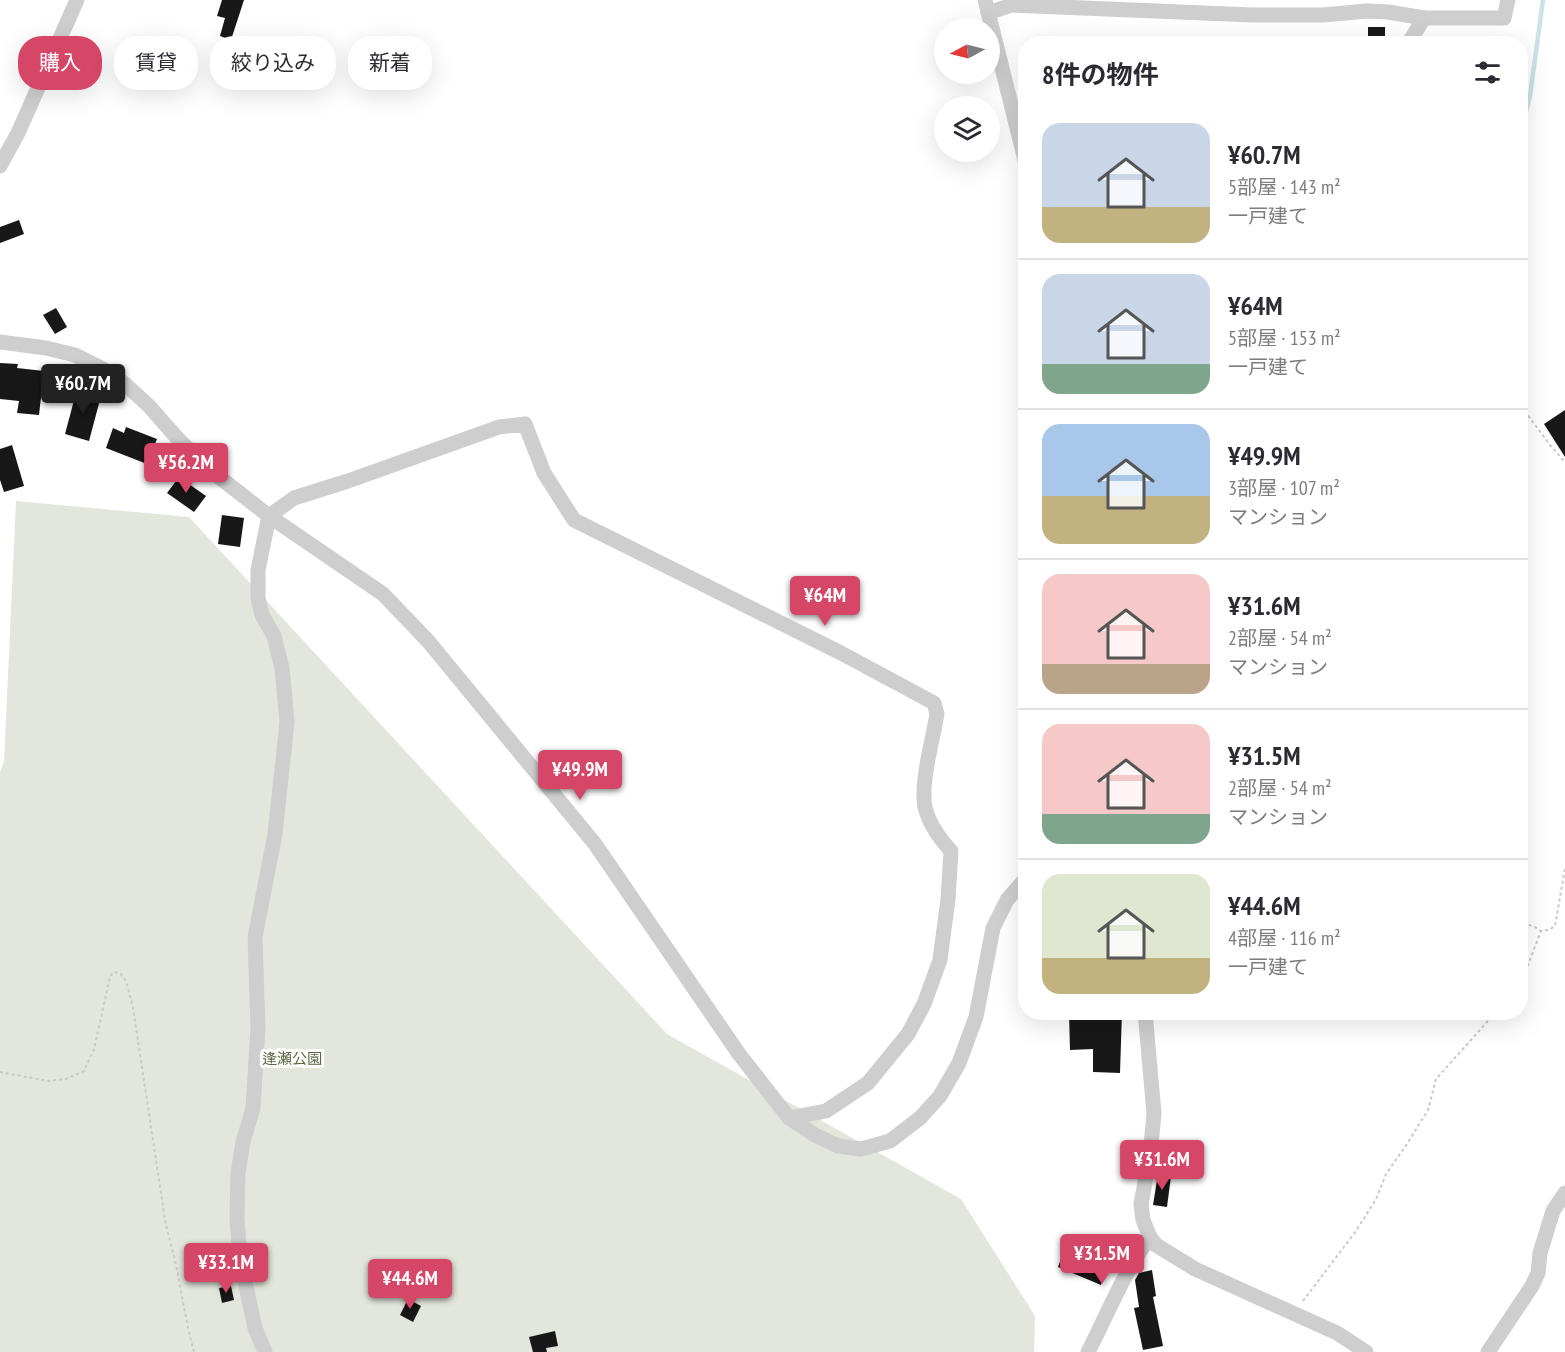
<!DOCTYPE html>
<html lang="ja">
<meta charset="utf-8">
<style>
body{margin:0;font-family:"PT Sans Narrow","Noto Sans JP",sans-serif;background:#f7f7f7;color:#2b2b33;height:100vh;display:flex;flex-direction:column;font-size:22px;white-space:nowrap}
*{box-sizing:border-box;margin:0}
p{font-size:20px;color:#7c7c81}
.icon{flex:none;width:33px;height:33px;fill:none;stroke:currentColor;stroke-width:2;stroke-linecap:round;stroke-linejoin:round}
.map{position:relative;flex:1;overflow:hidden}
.side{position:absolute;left:1018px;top:36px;width:510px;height:984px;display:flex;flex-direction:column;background:#fff;border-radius:24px;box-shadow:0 6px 24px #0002}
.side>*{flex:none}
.top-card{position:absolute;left:18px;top:36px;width:570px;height:54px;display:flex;gap:12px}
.needle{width:39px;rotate:263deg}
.controls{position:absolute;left:934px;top:18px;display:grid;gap:12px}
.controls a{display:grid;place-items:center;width:66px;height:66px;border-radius:50%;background:#fff;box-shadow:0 6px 24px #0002;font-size:30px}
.price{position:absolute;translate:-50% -51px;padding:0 14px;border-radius:6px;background:#d54667;color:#fff;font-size:20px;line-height:39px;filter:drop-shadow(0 2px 3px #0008)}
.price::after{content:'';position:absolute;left:50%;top:36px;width:18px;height:14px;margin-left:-9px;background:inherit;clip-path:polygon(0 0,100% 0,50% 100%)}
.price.selected{background:#222;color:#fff}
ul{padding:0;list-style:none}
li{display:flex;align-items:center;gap:18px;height:150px;padding:0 24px}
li+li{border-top:2px solid #e1e1e2}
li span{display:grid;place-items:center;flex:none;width:168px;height:120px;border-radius:18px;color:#555}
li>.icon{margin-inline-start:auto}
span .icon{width:72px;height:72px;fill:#fffc;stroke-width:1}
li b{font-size:26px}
h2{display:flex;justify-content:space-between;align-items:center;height:72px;padding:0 24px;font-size:26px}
.tag{padding:0 21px;border-radius:24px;background:#fff;box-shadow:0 6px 24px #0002;font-size:21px;line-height:54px}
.tag.selected{background:#d54667;color:#fff}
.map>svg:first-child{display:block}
.green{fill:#e3e7db}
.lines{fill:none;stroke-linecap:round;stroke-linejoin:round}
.stream{stroke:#cce2e8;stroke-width:4.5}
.building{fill:#181818}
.path{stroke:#c8c8c8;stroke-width:2;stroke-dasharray:3 3;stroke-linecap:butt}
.minor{stroke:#cecece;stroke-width:15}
.labels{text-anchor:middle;stroke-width:6;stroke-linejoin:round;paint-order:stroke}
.park-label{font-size:15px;fill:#5a6942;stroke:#fff}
</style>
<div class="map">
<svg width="1565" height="1352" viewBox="0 0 1565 1352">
<rect width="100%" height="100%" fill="#fff"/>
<!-- green -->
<path class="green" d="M16,501l173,16 478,517 294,165 74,117 -1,36h-1034v-580l4,-10z"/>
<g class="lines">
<!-- stream -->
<path class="stream" d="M1521,131l9,-35 13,-96"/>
</g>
<!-- building -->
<g class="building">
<path d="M222,0h22l-13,40 -11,-4 5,-18 -8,-2z"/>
<rect x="1368" y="27" width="17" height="17"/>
<path d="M19,220l5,14 -24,9v-16z"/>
<path d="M56,308l11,19 -12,7 -12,-19z"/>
<path d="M0,363l18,1 -1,4 27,3 -5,44 -22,-2 2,-12 -19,-2z"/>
<path d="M77,389l24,7 -12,45 -24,-7z"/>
<path d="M1565,410v47l-21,-33z"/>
<path d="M126,427l31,12 -10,25 -41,-16 7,-20 11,5z"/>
<path d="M12,445l12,41 -20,6 -4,-12v-31z"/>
<path d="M179,477l27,19 -12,16 -27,-19z"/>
<path d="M222,515l22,3 -4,29 -22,-3z"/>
<path d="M1069,1012h53l-2,61 -27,-1v-23l-23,1z"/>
<path d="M1158,1174l13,2 -4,31 -14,-2z"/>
<path d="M1067,1244l27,11 -3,6 16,7 -6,17 -43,-18z"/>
<path d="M1152,1270l4,26 -3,1 10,49 -20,4 -9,-42 5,-1 -4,-27 4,-7z"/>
<path d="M231,1286l3,14 -12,3 -3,-15z"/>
<path d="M408,1299l13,7 -8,16 -13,-7z"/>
<path d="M555,1331l3,15 -12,2 1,4h-14l-4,-15z"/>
</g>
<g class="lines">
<!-- path -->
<g class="path">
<path d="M1521,406l29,39 15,17"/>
<path d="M1523,923l12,4 6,4 8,-1 6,-4 10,-58"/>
<path d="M1521,983l20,-52"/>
<path d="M0,1072l48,9 18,-2 18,-8 10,-22 16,-72 3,-5 7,1 6,8 7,27 30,198c2,21 9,39 13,59 6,29 10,58 18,87"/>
<path d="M1303,1301l53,-70 20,-32 10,-25 21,-30 21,-34 8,-31 60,-67"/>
</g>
<!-- minor -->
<g class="minor">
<path d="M985,0l41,164"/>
<path d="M988,13l24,-8 240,10h71l44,-4 21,1 36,6h80l4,-18"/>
<path d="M1408,44l16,-26"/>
<path d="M0,166l18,-33 59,-133"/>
<path d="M0,342l46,6 29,7 28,14 22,15 24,22 29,33 32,31 59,46 114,78 45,47 167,203 144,210 50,64 26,17 23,11 23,3 29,-8 30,-23 20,-22 19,-33 17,-46 17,-89 14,-28 19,-22"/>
<path d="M1145,1012l9,101 -4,43 -9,48 2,16 7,17 6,8 39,24 142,64 29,19"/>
<path d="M265,1352l-10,-24 -8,-37 -7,-34 -3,-38 1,-46 5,-31 10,-34 5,-80 -3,-91 20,-103 12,-112 -5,-54 -8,-32 -12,-21 -4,-17v-28l11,-54 25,-18 54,-17 151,-54 26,-3 19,49 30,47 267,133 93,50 3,11c-4,25 -17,70 -12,93 4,17 15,32 26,44l-3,48 -8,61 -16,44 -16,30 -40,49 -42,28 -37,7"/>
<path d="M1088,1352c20,-39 36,-80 62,-115"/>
<path d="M1488,1352l44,-66 6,-13 2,-20 13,-42 12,-18"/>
</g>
</g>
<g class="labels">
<!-- park labels -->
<g class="park-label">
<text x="292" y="1064">逢瀬公園</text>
</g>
</g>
</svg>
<div class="controls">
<a><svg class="needle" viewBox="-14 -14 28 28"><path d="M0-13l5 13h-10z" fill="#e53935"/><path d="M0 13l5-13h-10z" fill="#7c7c81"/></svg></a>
<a><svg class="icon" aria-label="layers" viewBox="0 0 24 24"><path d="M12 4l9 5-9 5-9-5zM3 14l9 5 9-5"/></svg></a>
</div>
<b class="price selected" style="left:83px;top:415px">¥60.7M</b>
<b class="price" style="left:186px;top:494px">¥56.2M</b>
<b class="price" style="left:825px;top:627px">¥64M</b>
<b class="price" style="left:580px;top:801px">¥49.9M</b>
<b class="price" style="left:1162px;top:1191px">¥31.6M</b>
<b class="price" style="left:1102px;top:1285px">¥31.5M</b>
<b class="price" style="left:226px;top:1294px">¥33.1M</b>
<b class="price" style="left:410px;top:1310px">¥44.6M</b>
<div class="top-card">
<a class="tag selected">購入</a>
<a class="tag">賃貸</a>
<a class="tag">絞り込み</a>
<a class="tag">新着</a>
</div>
<section class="side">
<h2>8件の物件<svg class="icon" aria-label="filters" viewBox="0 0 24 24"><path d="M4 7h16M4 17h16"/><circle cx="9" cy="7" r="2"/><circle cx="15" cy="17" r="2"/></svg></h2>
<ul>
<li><span style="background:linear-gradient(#c9d6e8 70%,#c2b280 0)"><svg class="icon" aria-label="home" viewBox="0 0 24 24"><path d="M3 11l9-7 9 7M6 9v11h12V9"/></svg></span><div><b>¥60.7M</b><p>5部屋 · 143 m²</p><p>一戸建て</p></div></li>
<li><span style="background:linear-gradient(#c9d6e8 75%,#7fa58c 0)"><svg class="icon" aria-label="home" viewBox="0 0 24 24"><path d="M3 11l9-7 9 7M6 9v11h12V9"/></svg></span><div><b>¥64M</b><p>5部屋 · 153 m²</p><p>一戸建て</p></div></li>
<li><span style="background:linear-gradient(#a9c7e8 60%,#c2b280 0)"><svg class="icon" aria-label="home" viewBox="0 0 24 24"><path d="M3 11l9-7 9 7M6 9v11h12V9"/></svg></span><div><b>¥49.9M</b><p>3部屋 · 107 m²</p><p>マンション</p></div></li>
<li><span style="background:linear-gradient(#f6c9c9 75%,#b9a48a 0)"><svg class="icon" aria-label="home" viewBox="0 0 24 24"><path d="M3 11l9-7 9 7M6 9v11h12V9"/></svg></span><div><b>¥31.6M</b><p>2部屋 · 54 m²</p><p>マンション</p></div></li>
<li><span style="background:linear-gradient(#f6c9c9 75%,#7fa58c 0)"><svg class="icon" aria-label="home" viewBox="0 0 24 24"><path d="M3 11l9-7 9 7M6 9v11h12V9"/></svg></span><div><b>¥31.5M</b><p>2部屋 · 54 m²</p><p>マンション</p></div></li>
<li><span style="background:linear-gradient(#dfe7d0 70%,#c2b280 0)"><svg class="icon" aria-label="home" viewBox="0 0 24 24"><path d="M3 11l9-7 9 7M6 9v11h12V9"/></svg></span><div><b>¥44.6M</b><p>4部屋 · 116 m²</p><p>一戸建て</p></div></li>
</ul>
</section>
</div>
